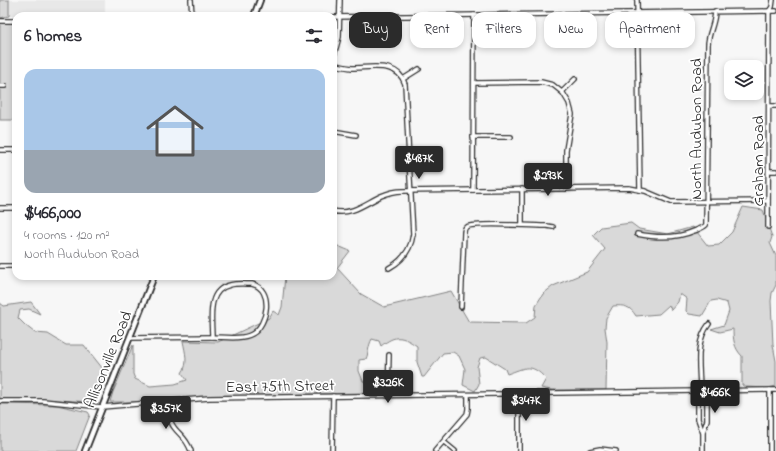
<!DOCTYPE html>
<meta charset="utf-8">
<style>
body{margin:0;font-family:"Indie Flower",sans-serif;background:#f7f7f7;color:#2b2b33;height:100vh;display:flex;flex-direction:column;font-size:15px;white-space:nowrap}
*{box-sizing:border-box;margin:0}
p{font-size:13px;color:#7c7c81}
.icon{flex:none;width:22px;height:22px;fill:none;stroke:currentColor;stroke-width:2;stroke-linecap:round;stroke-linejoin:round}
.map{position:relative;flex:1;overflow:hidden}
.side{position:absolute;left:12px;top:12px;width:325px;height:268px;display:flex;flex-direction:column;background:#fff;border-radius:12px;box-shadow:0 2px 6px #0003}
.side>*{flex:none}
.top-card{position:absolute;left:349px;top:12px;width:367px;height:36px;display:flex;gap:8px}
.tools{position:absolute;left:724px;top:60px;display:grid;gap:8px}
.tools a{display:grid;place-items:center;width:40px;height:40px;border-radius:8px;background:#fff;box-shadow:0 2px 6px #0003;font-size:20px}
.price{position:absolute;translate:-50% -34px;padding:0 9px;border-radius:4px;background:#2b2b2b;color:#fff;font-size:13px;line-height:26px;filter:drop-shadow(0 1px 2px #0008)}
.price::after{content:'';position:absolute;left:50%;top:24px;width:12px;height:9px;margin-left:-6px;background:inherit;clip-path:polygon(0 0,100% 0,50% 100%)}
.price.current{background:#222;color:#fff}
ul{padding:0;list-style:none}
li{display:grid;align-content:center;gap:8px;height:212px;padding:0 12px}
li+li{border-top:1px solid #e1e1e2}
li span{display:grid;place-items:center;height:124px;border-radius:12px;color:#555}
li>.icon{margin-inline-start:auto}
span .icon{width:72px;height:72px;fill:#fffc;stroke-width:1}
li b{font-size:17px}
h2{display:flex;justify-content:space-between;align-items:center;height:48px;padding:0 12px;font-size:17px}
.chip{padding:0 14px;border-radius:12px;background:#fff;box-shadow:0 2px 6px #0003;font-size:14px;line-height:36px}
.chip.current{background:#2b2b2b;color:#fff}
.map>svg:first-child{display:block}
.built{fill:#e8e8e8}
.green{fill:#d9d9d9;stroke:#828282}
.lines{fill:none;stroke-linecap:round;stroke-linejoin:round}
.minor-casing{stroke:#2b2b2b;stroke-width:6}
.major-casing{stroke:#2b2b2b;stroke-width:8}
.minor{stroke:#fff;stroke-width:3.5}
.major{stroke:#fff;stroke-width:4.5}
.labels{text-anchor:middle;stroke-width:3.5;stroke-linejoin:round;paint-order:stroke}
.street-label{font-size:16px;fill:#2b2b2b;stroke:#fff}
</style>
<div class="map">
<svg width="776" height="451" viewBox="0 0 776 451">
<rect width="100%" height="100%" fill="#f7f7f7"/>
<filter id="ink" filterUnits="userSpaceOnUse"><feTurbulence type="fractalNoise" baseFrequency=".025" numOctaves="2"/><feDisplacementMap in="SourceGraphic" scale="8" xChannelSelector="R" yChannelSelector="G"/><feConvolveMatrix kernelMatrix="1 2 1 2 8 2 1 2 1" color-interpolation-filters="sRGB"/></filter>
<g filter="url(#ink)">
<!-- built -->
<rect class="built" x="9" y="0" width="96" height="16"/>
<!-- green -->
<g class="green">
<path d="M0,0h9v16l-9,2z"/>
<rect x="0" y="22" width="16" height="98"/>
<path d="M743,207l20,3 9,27 -2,6 6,13v29l-4,8 -1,8 2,44 3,16v25l-8,2 -23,-1 -3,-2v-29c-8,-8 -9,-17 -9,-27l-13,3 -9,-3 13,-4 5,-14 -2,-8 -10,-3 -6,1 -9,15 -13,-2 -3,-3 1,-12 -7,-5 -2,8 -7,8 -2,-5 -10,9 -23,2c-6,-10 -12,-11 -23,-10l-7,12 -1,10 2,14 -1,48h-55l-10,-2 5,-9c-15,-17 -21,-11 -39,-5l-2,-5 -19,-12 -6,1 -3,9 2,17 -4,7 -12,-6 2,-16 -6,-13 -6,-4 -10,1 -19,24h-2l-5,-15v-16c-15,-10 -21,-12 -36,0l-2,-5 -7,-2c-4,7 -3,13 -6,20l-7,1v11l4,10 14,8v2l-11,2 -153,3 -80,6h-23l3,-10 20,-47v29l2,5 15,7 25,-2 12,-4 -5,-7c7,-10 3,-21 1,-32l35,1 51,-24 4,-7 6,4 3,-8 3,-31h48v-32l17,7 -13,17 24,26 23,13 67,-16 18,31 57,1 9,-6 1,-12 7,-11 10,-8 34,-14 18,-23 -12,-14 8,-8 30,-4 8,6 29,5 25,-7 15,19 11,-1 13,-13z"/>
<path d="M31,302l9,12 -11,-5 -9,1 -2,8 7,7 10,8 13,1 18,11h18l19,24 -4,23 -7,10 -51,-3h-41v-96l4,3z"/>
<path d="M0,404l57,1 31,7 2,3 -14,36h-76z"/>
</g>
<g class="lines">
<defs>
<g id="minor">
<path d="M191,0l1,16"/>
<path d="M637,0l3,190"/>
<path d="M333,17l443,-6"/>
<path d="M0,21h16"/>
<path d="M333,59l6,-22 1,-37"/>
<path d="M333,64c6,2 12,3 19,4 19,0 46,-7 53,16l8,150c-2,16 -11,27 -24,34"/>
<path d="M403,79l16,-10"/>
<path d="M474,83l67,-1 12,3 10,8 6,10 3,11 -6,36v39"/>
<path d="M0,86h5"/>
<path d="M562,92l13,-13"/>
<path d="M769,106h7"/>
<path d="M333,131l23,4"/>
<path d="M473,137h38"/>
<path d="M0,150h16"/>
<path d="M769,171h7"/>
<path d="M522,189v36"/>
<path d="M473,190l1,-175"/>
<path d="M0,208h16"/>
<path d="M333,211c18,5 33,-8 48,-15 7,-3 14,-5 22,-5l226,-3 16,3 26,11 97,-1"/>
<path d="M768,227l1,-216 3,-4 1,-7"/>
<path d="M637,234c20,4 39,5 57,-3 5,-2 9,-3 12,-6l2,-180c0,-12 7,-21 7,-34"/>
<path d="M0,266h16"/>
<path d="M252,284c22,5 16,41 0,50 -11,6 -28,3 -40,3 0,-17 -6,-47 18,-52 7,-2 15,-1 22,-1z"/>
<path d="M461,307l3,-74c0,-3 0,-4 2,-6 8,-5 68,-1 81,-1l6,1"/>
<path d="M130,338l82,-1"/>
<path d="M770,390v61"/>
<path d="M698,391v28l5,14v18"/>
<path d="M700,391c0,-23 -6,-48 9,-67"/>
<path d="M388,396l1,-41"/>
<path d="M0,401h43l59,6 107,-9 567,-8"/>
<path d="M169,402c-2,33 14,26 22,49"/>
<path d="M703,432l4,-12v-29"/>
<path d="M444,442l11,9"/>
<path d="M332,451l1,-55"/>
<path d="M435,451l32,-37 1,-5v-14"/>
<path d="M519,451v-57"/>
<path d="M590,451l10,-2 16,2"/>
</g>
<g id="major">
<path d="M254,16l6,-16"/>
<path d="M85,451l69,-175"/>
</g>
</defs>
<!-- minor casing -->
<use href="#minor" class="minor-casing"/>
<!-- major casing -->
<use href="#major" class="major-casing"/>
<!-- minor -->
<use href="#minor" class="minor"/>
<!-- major -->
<use href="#major" class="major"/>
</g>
</g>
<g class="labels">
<!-- street labels -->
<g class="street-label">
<text transform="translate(695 129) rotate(-90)" y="6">North Audubon Road</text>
<text transform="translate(757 161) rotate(-90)" y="6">Graham Road</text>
<text transform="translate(107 359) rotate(-68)" y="6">Allisonville Road</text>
<text transform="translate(280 385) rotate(-1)" y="6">East 75th Street</text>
</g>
</g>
</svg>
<div class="tools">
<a><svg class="icon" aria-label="layers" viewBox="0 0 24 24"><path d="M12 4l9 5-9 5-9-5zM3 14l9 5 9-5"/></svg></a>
</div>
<b class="price" style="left:419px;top:180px">$487K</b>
<b class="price" style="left:548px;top:197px">$293K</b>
<b class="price" style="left:388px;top:404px">$326K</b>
<b class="price current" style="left:715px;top:414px">$466K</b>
<b class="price" style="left:526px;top:422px">$347K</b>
<b class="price" style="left:166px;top:430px">$357K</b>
<div class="top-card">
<a class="chip current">Buy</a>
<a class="chip">Rent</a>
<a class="chip">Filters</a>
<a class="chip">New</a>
<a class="chip">Apartment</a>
</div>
<section class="side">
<h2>6 homes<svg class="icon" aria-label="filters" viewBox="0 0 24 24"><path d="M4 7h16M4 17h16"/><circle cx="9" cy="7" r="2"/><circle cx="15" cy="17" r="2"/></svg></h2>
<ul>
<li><span style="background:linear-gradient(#a9c7e8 65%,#9aa5b1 0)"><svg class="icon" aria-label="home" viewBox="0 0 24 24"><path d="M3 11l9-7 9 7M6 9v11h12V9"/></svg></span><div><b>$466,000</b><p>4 rooms · 120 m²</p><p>North Audubon Road</p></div></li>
</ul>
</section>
</div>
